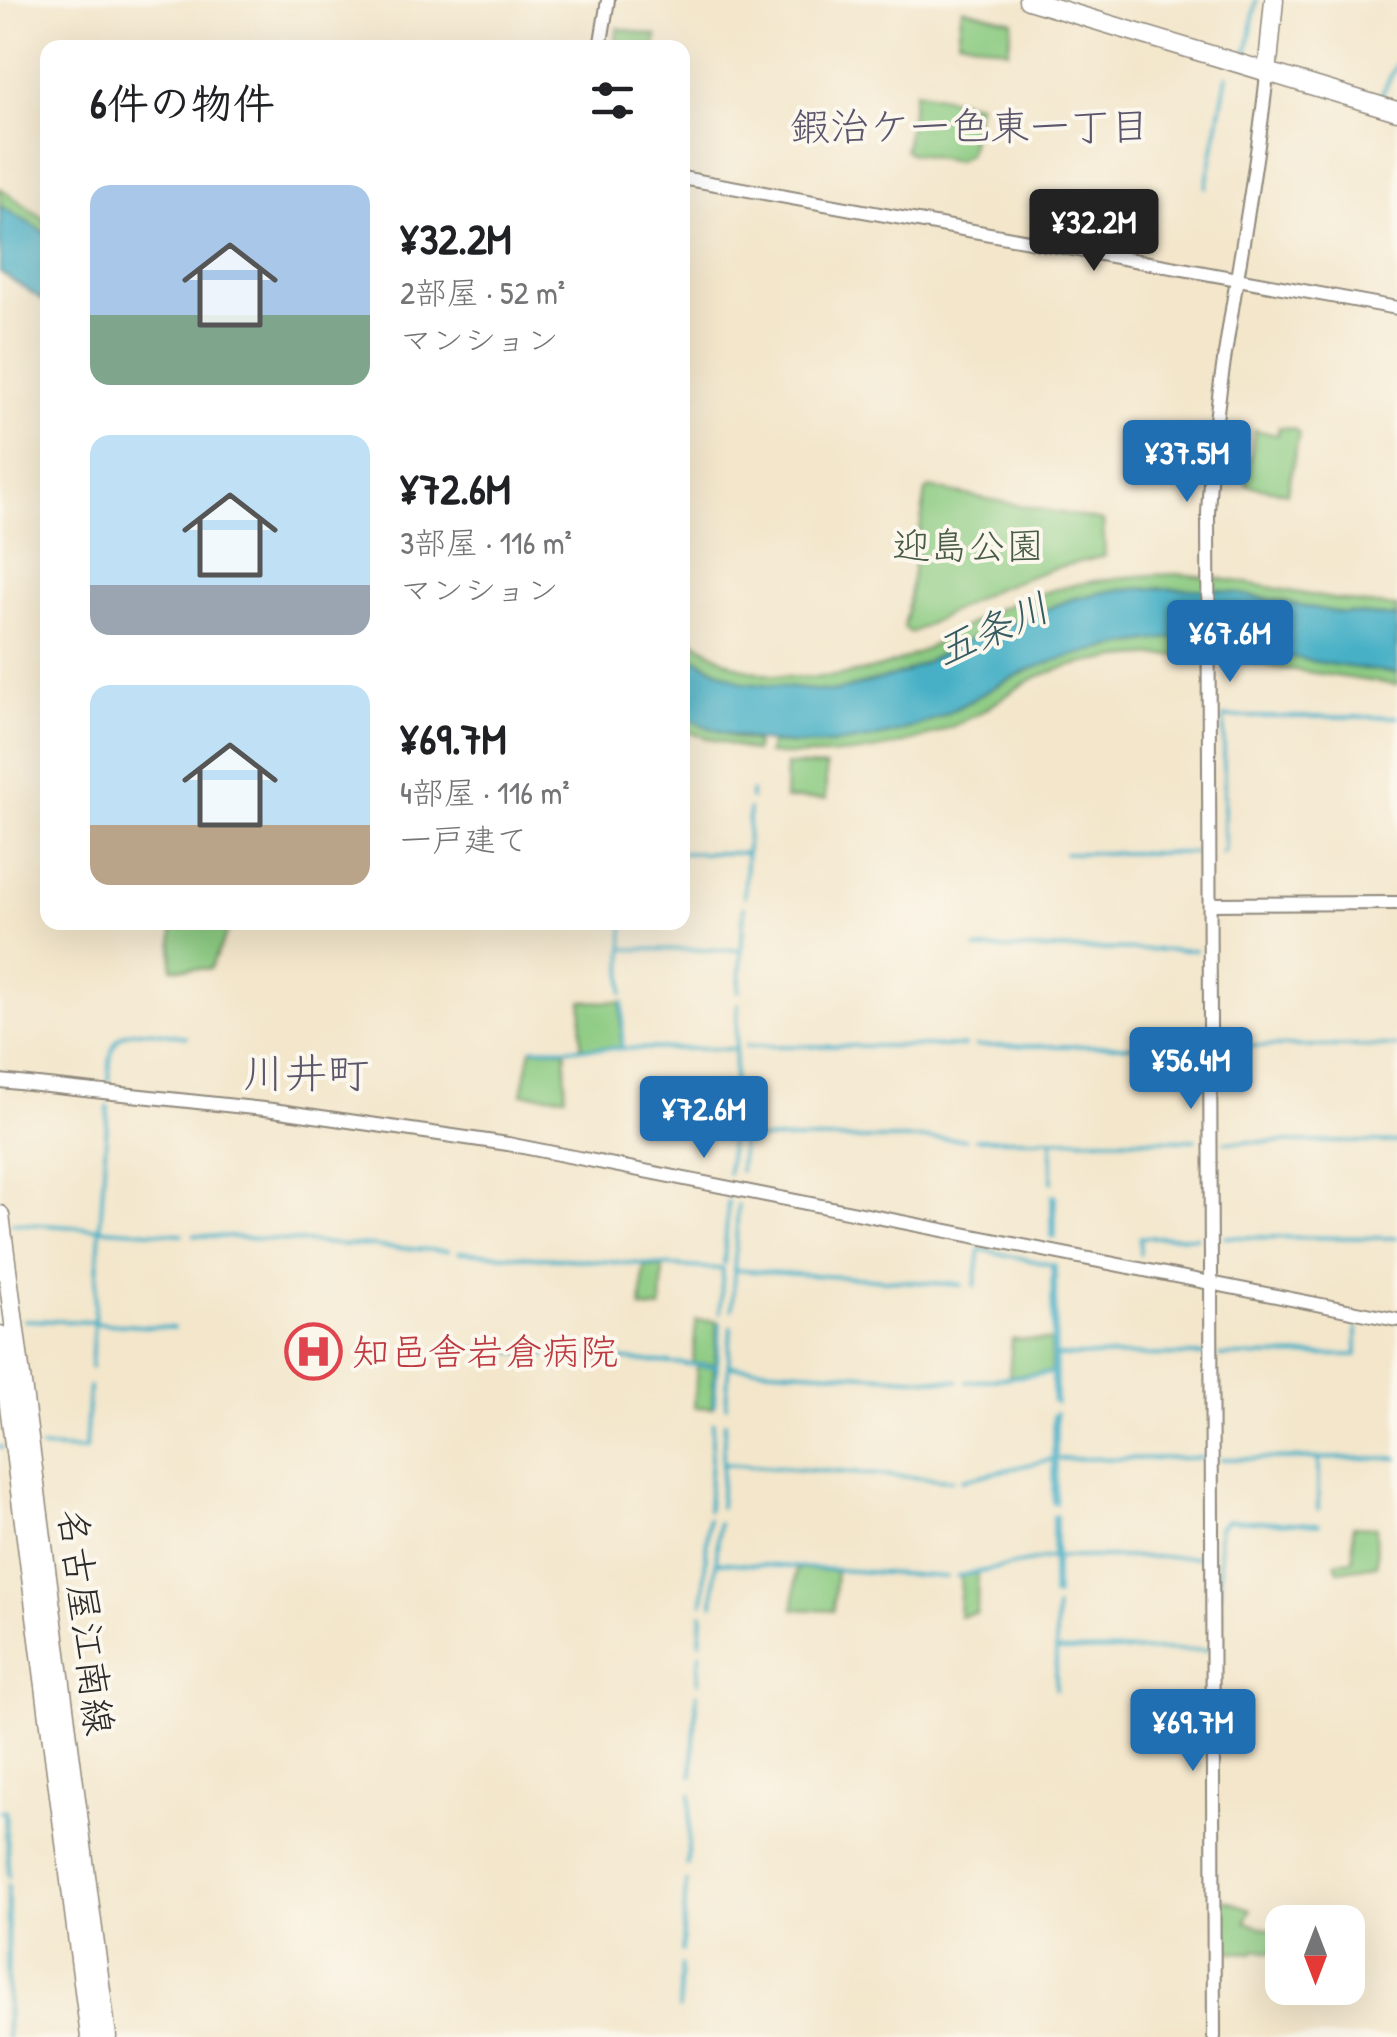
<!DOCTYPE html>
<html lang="ja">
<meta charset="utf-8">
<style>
body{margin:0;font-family:"Patrick Hand","Klee One",sans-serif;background:#f6f6f6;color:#202124;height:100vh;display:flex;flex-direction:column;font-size:38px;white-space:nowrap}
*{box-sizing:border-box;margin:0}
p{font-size:32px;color:#757577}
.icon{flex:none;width:55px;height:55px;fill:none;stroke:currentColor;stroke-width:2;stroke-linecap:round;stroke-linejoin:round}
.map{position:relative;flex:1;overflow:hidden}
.sheet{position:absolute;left:40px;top:40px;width:650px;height:890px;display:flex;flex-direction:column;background:#fff;border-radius:20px;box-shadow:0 10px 40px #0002}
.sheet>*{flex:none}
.needle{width:65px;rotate:180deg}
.buttons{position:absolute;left:1265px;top:1905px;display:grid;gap:20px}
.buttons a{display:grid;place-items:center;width:100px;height:100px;border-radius:20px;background:#fff;box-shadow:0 10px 40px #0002;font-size:50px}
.price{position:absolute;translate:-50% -85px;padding:0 22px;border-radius:10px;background:#1f6fb2;color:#fff;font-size:32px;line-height:65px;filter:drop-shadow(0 2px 5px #0008)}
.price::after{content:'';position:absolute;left:50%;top:60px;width:30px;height:22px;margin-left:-15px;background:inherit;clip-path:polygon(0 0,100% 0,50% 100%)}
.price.current{background:#222;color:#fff}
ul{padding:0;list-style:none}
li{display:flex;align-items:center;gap:30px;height:250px;padding:0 50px}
li span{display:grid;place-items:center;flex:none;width:280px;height:200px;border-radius:20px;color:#555}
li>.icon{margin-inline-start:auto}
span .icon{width:120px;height:120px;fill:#fffc;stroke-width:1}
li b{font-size:42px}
h2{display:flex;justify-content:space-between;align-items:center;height:120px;padding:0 50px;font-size:42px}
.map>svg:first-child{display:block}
.green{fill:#8ccb82;stroke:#5c7b56;stroke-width:2.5}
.water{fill:#47b0c6;stroke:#396e78;stroke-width:2.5}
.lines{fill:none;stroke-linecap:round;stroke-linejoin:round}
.stream{stroke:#47b0c6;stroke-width:4}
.minor-casing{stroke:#8f887b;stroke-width:16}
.major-casing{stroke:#8f887b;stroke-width:21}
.minor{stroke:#fff;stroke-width:12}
.major{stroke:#fff;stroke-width:18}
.labels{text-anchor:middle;stroke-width:8;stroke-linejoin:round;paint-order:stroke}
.park-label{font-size:38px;fill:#485b45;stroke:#fbf7ec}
.health-label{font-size:38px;fill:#be3a42;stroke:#fbf7ec;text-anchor:start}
.street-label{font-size:38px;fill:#2b2b2b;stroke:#fbf7ec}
.neighbourhood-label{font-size:40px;fill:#5c566c;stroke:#fbf7ec}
.water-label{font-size:40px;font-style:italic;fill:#355a61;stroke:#fbf7ec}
.quarter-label{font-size:42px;fill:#5c566c;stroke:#fbf7ec}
</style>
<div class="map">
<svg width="1397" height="2037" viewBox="0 0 1397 2037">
<rect width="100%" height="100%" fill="#fbf7ec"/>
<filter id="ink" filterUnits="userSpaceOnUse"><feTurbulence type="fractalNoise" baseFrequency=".01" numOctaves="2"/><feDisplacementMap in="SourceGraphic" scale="20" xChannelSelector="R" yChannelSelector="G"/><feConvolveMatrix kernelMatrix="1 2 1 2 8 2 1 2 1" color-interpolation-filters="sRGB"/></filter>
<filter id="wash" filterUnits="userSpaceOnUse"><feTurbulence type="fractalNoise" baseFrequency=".0048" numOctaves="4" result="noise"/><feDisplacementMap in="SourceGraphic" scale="40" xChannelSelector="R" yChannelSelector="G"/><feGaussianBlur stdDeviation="2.25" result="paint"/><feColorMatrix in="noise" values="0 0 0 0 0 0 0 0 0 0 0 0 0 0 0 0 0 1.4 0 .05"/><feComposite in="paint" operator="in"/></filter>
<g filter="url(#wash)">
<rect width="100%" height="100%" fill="#f3e6cb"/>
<!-- green -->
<g class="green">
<path d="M962,8l51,13 -5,29 -50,-11z"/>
<path d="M618,28l39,8 -2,11h-41z"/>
<path d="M915,91l63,13 -9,49 -12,8 -48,-8 -4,-3z"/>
<path d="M0,188l47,33v13l-47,-28z"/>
<path d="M1279,427l15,2 5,5 -12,59 -41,-8 9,-55 22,5z"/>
<path d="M930,488l173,33 2,35 -54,13 -56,20 -84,44 -7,-5 22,-137z"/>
<path d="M1176,574c75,5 146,28 221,33v10l-57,-4 -121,-23 -62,-2 -42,2 -43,9 -104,41 -64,33 -71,19 -90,-9 -60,-31 -1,-20c17,12 34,25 53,33 51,22 130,13 180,-11 28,-13 53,-31 81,-44 56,-25 119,-35 180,-36z"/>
<path d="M1167,638h23v17c-52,0 -105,3 -153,22 -21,9 -39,26 -59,37 -66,36 -136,46 -210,40l2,-11c60,1 118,-2 173,-28 28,-13 54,-31 82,-43 44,-20 94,-26 142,-34z"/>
<path d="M1226,643l81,17 90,13v12l-173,-25z"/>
<path d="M682,716l53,22 21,4 -1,10 -71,-21z"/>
<path d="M786,765l40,2v32h-41z"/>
<path d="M176,923h56l-22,46 -38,-1 1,-42z"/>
<path d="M582,1001l39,1v46l-40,-1z"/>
<path d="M531,1049l35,1 -1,46 -43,-2z"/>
<path d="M644,1266l19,1 -2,42 -20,-1z"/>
<path d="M696,1320l21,1 -2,43 -22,-1z"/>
<path d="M1012,1339l39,2v31l-42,4z"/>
<path d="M697,1366l17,1 -2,41 -18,-1z"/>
<path d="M1353,1526l23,1 1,38 -39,6 -3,-9 18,-2z"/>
<path d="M796,1569l40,2 -3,40 -39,-2z"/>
<path d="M978,1573l-1,40 -18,3 2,-40z"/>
<path d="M1225,1900l26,9 -5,13 32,10 -6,21 -17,-3 -2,3 -31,-2v-48z"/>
</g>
<!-- water -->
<g class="water">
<path d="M0,206l47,28v69l-47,-31z"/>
<path d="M1157,588l62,2 121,23 57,4v56c-30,-4 -61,-7 -91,-13 -46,-10 -95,-27 -143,-21 -45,6 -91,14 -134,31 -30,12 -58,32 -88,46 -80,36 -180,40 -258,0l-1,-64 61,31 90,9 71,-19 64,-33 104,-41 43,-9z"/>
</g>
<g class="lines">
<!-- stream -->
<g class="stream">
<path d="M1242,56l6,-7 8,-49"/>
<path d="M1380,97l17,-33"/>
<path d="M1206,187l21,-111"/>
<path d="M751,798v-6"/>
<path d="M682,853h65"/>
<path d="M1065,853h129"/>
<path d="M1221,853h3v-136h173"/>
<path d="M744,896l5,-86"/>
<path d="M624,949l117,1"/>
<path d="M976,949l219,1"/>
<path d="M739,991l5,-84"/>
<path d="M623,993l1,-71"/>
<path d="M746,1046h218"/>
<path d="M976,1046h220"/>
<path d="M1224,1046h173"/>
<path d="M533,1048l203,1"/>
<path d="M622,1049l1,-47"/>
<path d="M109,1080c1,-10 0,-23 4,-32 10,-28 52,-14 73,-11"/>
<path d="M733,1096l5,-92"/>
<path d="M976,1139h76"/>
<path d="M1225,1142h172"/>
<path d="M740,1171l2,-32h223"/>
<path d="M728,1173l4,-67"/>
<path d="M1052,1182v-43l143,1"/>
<path d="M1052,1196h3v41"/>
<path d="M1052,1196v41"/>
<path d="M13,1223l169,11"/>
<path d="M194,1235l67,4"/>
<path d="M1225,1237l172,1"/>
<path d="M264,1239l83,6"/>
<path d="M351,1245l24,1"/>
<path d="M379,1247l69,4"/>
<path d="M459,1252l261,17"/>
<path d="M1140,1254v-17h57"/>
<path d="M724,1263l4,-62"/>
<path d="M1055,1265l1,138"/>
<path d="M734,1270l228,15"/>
<path d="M975,1286l5,-37 72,16 1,136"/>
<path d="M732,1309l6,-104"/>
<path d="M720,1312l3,-43"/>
<path d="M25,1320l68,2"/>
<path d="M93,1323l80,5"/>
<path d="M452,1348l265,18"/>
<path d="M1056,1356l148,-1"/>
<path d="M1220,1356l137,-1v-27"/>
<path d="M728,1366l230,15"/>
<path d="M91,1367l17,-260"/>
<path d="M967,1382l85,-9"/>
<path d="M714,1405l6,-82"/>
<path d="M726,1406l5,-79"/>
<path d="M1056,1413v91"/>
<path d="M1053,1415v88"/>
<path d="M0,1447h2"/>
<path d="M41,1448l44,2 4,-63"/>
<path d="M1056,1459l149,-1"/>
<path d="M1221,1459l176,-1"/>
<path d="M1318,1460v50"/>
<path d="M722,1464l230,16"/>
<path d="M962,1480l91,-21"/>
<path d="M720,1507l5,-85"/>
<path d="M708,1510l5,-87"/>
<path d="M1056,1516v80"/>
<path d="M1053,1517v79"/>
<path d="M1059,1557h147"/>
<path d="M716,1562l230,15"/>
<path d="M957,1576l96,-19"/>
<path d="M1220,1595l-1,-68 8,-7 92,4"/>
<path d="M703,1603l5,-84"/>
<path d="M713,1604l6,-81"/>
<path d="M1056,1608v81"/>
<path d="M1220,1611v39"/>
<path d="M700,1642l2,-28"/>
<path d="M1056,1651l151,-1"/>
<path d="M698,1682l2,-29"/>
<path d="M692,1776l5,-83"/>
<path d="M0,1811h5l4,65"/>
<path d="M687,1865l4,-71"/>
<path d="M682,1951l4,-69"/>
<path d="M679,2009l2,-43"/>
<path d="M7,2037l1,-152"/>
</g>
</g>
</g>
<g filter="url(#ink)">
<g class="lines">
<defs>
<g id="minor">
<path d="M600,48l8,-48"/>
<path d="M682,178l715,130"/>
<path d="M1210,904l187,-1"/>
<path d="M0,1081l273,29 235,34 889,176"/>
<path d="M1214,2037l-6,-1523c7,-148 44,-293 59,-440"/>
</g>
<g id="major">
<path d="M1028,0l369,111"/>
<path d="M1267,74l7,-74"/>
<path d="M0,1215l107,822"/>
<path d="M0,1335l90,702"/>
</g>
</defs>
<!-- minor casing -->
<use href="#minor" class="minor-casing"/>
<!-- major casing -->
<use href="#major" class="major-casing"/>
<!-- minor -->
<use href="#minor" class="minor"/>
<!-- major -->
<use href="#major" class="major"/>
</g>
</g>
<!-- icons -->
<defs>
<symbol id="hospital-ring" viewBox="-11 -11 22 22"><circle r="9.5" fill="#fbf7ec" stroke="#e0444e" stroke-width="1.5"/><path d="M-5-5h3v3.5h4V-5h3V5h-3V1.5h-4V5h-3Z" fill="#e0444e"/></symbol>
</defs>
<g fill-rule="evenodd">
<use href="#hospital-ring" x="282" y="1320" width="63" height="63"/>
</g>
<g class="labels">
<!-- park labels -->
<g class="park-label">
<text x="968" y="559">迎島公園</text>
</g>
<!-- health labels -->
<g class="health-label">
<text x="352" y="1365">知邑舎岩倉病院</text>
</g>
<!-- street labels -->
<g class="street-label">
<text transform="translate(86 1622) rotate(83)" y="13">名古屋江南線</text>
</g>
<!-- neighbourhood labels -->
<g class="neighbourhood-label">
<text x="970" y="140">鍜治ケ一色東一丁目</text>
</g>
<!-- water labels -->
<g class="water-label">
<text transform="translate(992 629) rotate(-24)" y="14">五条川</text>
</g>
<!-- quarter labels -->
<g class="quarter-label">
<text x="306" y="1088">川井町</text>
</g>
</g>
</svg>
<div class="buttons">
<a><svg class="needle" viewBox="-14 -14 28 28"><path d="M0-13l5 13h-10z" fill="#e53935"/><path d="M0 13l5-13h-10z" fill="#757577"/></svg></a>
</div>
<b class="price current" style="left:1094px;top:274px">¥32.2M</b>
<b class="price" style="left:1187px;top:505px">¥37.5M</b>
<b class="price" style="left:1230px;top:685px">¥67.6M</b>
<b class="price" style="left:1191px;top:1112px">¥56.4M</b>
<b class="price" style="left:704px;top:1161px">¥72.6M</b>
<b class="price" style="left:1193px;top:1774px">¥69.7M</b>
<section class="sheet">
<h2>6件の物件<svg class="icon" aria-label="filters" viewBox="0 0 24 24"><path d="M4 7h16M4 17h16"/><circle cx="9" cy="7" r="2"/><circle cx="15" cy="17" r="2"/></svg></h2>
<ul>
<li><span style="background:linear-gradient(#a9c7e8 65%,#7fa58c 0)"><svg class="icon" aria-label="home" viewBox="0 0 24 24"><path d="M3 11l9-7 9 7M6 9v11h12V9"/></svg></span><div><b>¥32.2M</b><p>2部屋 · 52 m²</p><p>マンション</p></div></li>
<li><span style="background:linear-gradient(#bfe0f5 75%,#9aa5b1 0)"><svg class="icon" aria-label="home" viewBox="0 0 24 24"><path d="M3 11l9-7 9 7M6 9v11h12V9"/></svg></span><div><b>¥72.6M</b><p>3部屋 · 116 m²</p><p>マンション</p></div></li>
<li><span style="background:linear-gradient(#bfe0f5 70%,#b9a48a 0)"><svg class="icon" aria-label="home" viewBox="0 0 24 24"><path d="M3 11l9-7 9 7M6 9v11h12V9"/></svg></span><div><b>¥69.7M</b><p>4部屋 · 116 m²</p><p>一戸建て</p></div></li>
</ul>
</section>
</div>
